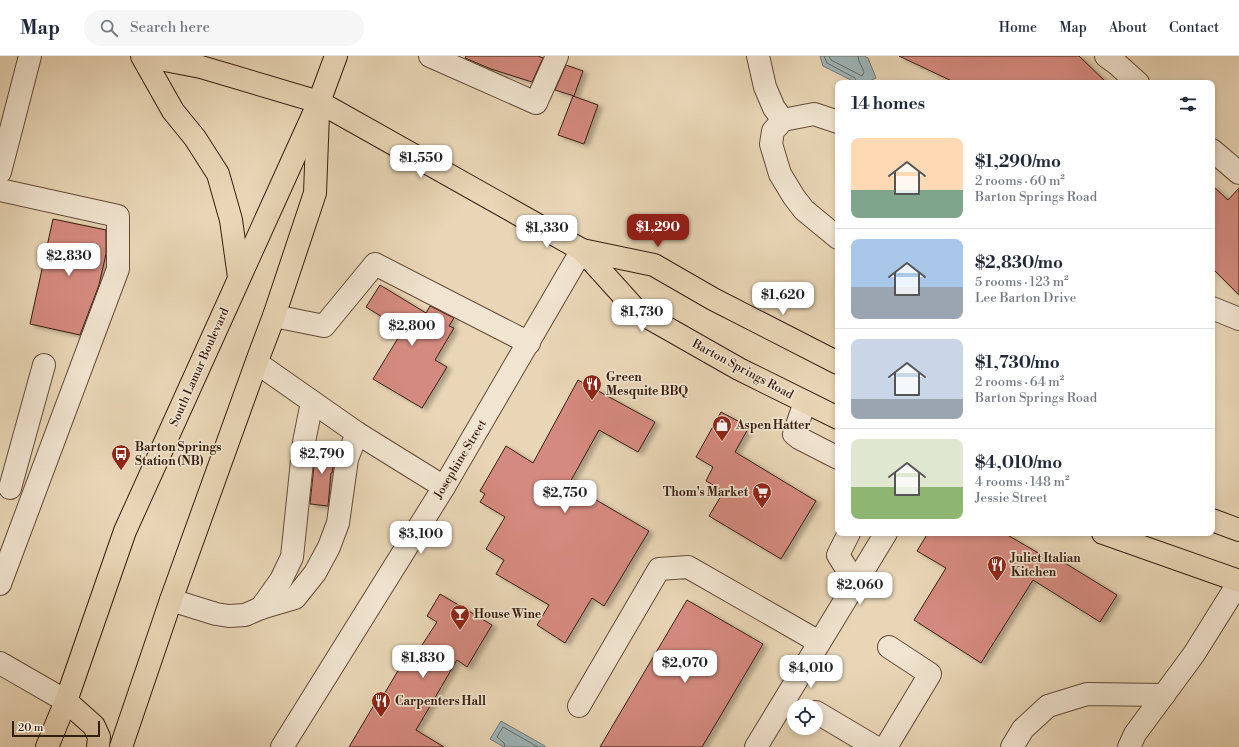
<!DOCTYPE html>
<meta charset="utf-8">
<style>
body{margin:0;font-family:"Libre Bodoni",serif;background:#f6f6f7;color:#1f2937;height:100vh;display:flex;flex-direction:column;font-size:15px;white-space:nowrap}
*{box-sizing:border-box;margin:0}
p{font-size:13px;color:#747a83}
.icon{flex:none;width:22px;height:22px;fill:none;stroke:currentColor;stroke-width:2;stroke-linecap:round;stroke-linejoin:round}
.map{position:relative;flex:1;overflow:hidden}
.drawer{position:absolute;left:835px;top:24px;width:380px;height:456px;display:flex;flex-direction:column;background:#fff;border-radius:8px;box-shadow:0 2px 6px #0003}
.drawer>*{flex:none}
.fabs{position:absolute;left:787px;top:643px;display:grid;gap:8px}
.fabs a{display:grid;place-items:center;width:36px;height:36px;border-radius:50%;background:#fff;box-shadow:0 2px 6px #0003;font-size:20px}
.scale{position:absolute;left:12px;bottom:10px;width:88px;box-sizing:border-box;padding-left:4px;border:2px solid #361d0e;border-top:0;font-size:11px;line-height:14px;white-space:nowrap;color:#361d0e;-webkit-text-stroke:3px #f1e4d0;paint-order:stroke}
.price{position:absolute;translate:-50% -34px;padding:0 9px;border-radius:8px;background:#fff;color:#222;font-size:13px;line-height:26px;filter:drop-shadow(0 1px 2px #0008)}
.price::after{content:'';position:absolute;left:50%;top:24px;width:12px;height:9px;margin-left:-6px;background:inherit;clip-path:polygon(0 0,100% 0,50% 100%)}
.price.current{background:#8f2418;color:#fff}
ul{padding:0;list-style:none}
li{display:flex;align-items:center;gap:12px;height:100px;padding:0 16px}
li+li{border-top:1px solid #e0e1e3}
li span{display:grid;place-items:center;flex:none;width:112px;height:80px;border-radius:8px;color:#555}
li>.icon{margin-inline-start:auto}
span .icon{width:48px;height:48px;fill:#fffc;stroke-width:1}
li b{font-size:17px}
h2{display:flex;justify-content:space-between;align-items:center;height:48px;padding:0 16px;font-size:17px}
header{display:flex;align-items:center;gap:24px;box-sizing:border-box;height:56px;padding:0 20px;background:#fff;border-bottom:1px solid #e0e1e3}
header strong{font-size:19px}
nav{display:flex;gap:22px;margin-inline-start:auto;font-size:14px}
.search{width:280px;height:36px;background:#f6f6f7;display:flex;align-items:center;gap:10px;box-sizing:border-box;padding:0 14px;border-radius:22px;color:#747a83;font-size:15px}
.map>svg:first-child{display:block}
.water{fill:#9eb6ba;stroke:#747975}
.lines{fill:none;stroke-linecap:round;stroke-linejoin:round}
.shore{stroke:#6a6a64;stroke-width:1}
.building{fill:#d58a7f;stroke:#361d0e;filter:url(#shadow)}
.minor-casing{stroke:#634b38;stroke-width:24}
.major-casing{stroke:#361d0e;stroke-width:24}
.minor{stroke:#f1e4d0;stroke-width:22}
.major{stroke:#e9d6b6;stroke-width:22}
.labels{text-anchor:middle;stroke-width:3.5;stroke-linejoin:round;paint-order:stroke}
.street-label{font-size:12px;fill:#361d0e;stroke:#f1e4d0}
.poi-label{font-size:12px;font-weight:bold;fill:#361d0e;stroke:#f1e4d0;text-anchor:start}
</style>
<header>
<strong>Map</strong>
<div class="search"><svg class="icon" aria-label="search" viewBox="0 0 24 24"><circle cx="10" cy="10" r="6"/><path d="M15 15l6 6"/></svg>Search here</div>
<nav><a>Home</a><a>Map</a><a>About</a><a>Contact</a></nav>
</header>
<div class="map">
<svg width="1239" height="691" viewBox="0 0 1239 691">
<defs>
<filter id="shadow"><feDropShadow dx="4.5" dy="2.5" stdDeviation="2" flood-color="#0004"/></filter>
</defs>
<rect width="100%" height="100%" fill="#e9d6b6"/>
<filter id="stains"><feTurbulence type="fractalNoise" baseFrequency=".005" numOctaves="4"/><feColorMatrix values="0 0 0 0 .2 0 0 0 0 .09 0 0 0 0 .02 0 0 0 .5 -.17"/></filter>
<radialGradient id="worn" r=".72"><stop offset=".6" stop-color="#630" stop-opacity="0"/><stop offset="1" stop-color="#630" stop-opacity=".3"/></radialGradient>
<!-- water -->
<g class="water">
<path d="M820,0h44l4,2 8,20 -11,5h-8l-34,-17z"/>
<path d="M501,665l44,25v1h-41l-14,-8z"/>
</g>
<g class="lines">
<!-- shore -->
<g class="shore">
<path d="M824,0l3,7 28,15 2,5"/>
<path d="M829,0l2,4 31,16 2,-4 -5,-11 -1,-5"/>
<path d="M505,691l-1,-4 -7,-6 6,-10 35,20"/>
</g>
</g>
<!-- building -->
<g class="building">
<path d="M466,0h72l5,2 -11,24 -41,-13 -26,-11z"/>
<path d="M899,0h180l28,27h-151z"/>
<path d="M566,9l17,6 -9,25 -19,-6z"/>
<path d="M573,40l25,9 -14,39 -26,-9z"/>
<path d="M1212,129l16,15 11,-12v107l-27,-27z"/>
<path d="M53,163l53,11v24l-7,31 -19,50 -50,-11z"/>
<path d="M380,229l46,28 4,-7 24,12 -5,8 5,2 -19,32 12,7 -25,41 -49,-29 30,-49 -37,-23z"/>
<path d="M578,324l77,42 -17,30 -39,-22 -30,54 80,47 -45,75 -12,-8 -27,45 -28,-18 12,-20 -53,-31 8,-14 -18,-11 19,-32 -25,-15 5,-8 -5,-3 26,-45 27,17z"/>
<path d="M721,356l28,15 -14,25 81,49 -35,58 -72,-43 15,-25 -18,-10 7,-14 -17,-10z"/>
<path d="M316,390l22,2 -3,9 -3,16h-1l-3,33 -18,-2z"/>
<path d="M928,477h76l48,28 3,-4 62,38 -17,27 -67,-42 -52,83 -67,-43 32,-52 -29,-17z"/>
<path d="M440,538l52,31 -25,42 -10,-7 -41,70 28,17h-95l25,-42 3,1 28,-47 6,3 26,-40 -10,-6z"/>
<path d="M687,544l76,44 -61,103h-102z"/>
</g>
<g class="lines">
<defs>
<g id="minor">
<path d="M430,0l106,47 21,-47"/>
<path d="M758,0l7,31 9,21 9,12"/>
<path d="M1106,0l11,8 21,19"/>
<path d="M838,66l-24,-8 -31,6 -10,11 -2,13 9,30 14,23 10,13 34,28"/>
<path d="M1212,94l27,23"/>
<path d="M0,116l30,-116"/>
<path d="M0,134l118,26v53l-118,315"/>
<path d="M1212,252l27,11"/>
<path d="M274,260l50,10 51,-62 154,79"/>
<path d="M257,307l100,70 87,54"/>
<path d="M805,346l-11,32 5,4 39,20"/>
<path d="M10,432l34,-123"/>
<path d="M849,477l-11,22 17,27"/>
<path d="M171,544l45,14 13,2 16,-1 16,-7 34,-10 20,-25 14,-26 9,-24 9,-64 10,-26"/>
<path d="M261,552l20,-28 11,-23 12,-115 8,-40"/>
<path d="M0,607l66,38"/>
<path d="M579,650l80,-137 29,-2 131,75"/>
<path d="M816,656l59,35"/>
<path d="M282,691l162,-260 138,-237"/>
<path d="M756,691l130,-214"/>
<path d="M886,691l44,-73 -41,-27"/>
<path d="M1012,691l11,-18 25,-23 39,-12 77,1"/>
<path d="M1129,691l6,-13 59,-80 45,-72"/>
</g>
<g id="major">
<path d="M142,0l31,55 22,27 23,36 13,46 8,57"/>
<path d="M144,0l57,11 118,35 263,148 55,61 102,58 99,49"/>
<path d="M582,194l72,15 59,34 125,64"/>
<path d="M1212,464l27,10"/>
<path d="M1103,477l136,48"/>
<path d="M66,645l28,25 5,11 -1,10"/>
<path d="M47,691l19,-46 59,-170 194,-429 17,-46"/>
<path d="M121,691l50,-147 89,-247 14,-37 41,-123 3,-79"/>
</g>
</defs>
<!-- minor casing -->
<use href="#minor" class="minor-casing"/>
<!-- major casing -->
<use href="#major" class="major-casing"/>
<!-- minor -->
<use href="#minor" class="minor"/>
<!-- major -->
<use href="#major" class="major"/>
</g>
<!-- icons -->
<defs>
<symbol id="restaurant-pin" viewBox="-11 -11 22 30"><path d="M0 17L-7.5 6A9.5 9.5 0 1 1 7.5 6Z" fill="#8f2418" stroke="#f1e4d0"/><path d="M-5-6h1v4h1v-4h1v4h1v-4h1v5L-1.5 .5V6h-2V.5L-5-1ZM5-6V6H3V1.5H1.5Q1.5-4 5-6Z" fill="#fff"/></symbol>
<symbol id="shop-pin" viewBox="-11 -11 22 30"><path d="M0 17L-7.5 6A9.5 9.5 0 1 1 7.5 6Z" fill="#8f2418" stroke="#f1e4d0"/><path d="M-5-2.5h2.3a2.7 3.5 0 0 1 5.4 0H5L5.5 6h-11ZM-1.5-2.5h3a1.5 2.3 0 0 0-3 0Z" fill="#fff"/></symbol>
<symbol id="bus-pin" viewBox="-11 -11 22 30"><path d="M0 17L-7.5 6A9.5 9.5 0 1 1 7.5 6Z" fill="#8f2418" stroke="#f1e4d0"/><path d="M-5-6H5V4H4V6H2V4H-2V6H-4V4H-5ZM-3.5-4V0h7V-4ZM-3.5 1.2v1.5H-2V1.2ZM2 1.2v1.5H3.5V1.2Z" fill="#fff"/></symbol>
<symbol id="supermarket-pin" viewBox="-11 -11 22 30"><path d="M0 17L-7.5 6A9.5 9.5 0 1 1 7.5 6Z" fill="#8f2418" stroke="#f1e4d0"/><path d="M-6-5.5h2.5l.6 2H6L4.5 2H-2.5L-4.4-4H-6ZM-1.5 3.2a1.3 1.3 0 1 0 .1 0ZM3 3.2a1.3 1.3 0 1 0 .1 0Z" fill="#fff"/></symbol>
<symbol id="bar-pin" viewBox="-11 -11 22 30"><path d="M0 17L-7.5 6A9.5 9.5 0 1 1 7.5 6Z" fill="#8f2418" stroke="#f1e4d0"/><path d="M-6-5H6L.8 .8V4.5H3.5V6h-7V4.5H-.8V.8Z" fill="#fff"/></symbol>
</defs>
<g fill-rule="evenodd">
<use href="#restaurant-pin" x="581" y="317" width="22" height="30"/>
<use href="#shop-pin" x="711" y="358" width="22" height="30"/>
<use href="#bus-pin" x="110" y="387" width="22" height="30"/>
<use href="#supermarket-pin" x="751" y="425" width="22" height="30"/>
<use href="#restaurant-pin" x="986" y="498" width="22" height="30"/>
<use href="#bar-pin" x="449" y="547" width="22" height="30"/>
<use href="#restaurant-pin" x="370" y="634" width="22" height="30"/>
</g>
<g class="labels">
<!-- street labels -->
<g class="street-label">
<text transform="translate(199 311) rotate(-66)" y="4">South Lamar Boulevard</text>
<text transform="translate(743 313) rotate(28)" y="4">Barton Springs Road</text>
<text transform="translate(460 403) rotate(-59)" y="4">Josephine Street</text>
</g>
<!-- poi labels -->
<g class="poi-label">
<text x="606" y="325">Green<tspan x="606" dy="14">Mesquite BBQ</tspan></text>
<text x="736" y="373">Aspen Hatter</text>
<text x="135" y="395">Barton Springs<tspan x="135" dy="14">Station (NB)</tspan></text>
<text x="748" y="440" text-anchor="end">Thom's Market</text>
<text x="1011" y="506">Juliet Italian<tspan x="1011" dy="14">Kitchen</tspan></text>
<text x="474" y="562">House Wine</text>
<text x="395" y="649">Carpenters Hall</text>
</g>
</g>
<rect width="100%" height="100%" filter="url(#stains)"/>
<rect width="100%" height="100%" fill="url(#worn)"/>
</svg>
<div class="fabs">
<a><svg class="icon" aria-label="locate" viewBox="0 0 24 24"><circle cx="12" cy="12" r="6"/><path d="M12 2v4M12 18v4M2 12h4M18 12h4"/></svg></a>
</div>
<div class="scale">20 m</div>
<b class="price" style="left:421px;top:123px">$1,550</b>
<b class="price current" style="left:658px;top:192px">$1,290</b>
<b class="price" style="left:547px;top:193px">$1,330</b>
<b class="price" style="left:69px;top:221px">$2,830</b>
<b class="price" style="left:783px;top:260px">$1,620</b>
<b class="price" style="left:642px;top:277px">$1,730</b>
<b class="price" style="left:412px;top:291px">$2,800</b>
<b class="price" style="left:322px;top:419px">$2,790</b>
<b class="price" style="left:565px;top:458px">$2,750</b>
<b class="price" style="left:421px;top:499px">$3,100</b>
<b class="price" style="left:860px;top:550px">$2,060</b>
<b class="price" style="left:423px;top:623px">$1,830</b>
<b class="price" style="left:685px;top:628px">$2,070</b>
<b class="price" style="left:811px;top:633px">$4,010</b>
<section class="drawer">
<h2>14 homes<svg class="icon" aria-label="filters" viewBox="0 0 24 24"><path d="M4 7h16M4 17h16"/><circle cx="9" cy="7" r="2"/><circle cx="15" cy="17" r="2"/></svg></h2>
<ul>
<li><span style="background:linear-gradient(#ffd9b3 65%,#7fa58c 0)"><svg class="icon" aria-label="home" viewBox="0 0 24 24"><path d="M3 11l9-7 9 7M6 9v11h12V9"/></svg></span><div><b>$1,290/mo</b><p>2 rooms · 60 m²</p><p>Barton Springs Road</p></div></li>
<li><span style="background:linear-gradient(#a9c7e8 60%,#9aa5b1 0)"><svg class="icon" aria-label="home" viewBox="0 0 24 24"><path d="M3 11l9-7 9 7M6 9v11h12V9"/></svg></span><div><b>$2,830/mo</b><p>5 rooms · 123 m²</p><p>Lee Barton Drive</p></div></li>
<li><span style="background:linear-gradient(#c9d6e8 75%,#9aa5b1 0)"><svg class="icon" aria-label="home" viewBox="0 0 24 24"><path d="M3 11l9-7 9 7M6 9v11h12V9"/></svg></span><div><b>$1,730/mo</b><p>2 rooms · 64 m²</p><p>Barton Springs Road</p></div></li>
<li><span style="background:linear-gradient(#dfe7d0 60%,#8fb573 0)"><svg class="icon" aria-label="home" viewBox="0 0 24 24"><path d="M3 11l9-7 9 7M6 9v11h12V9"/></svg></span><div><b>$4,010/mo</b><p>4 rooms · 148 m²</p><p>Jessie Street</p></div></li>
</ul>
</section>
</div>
